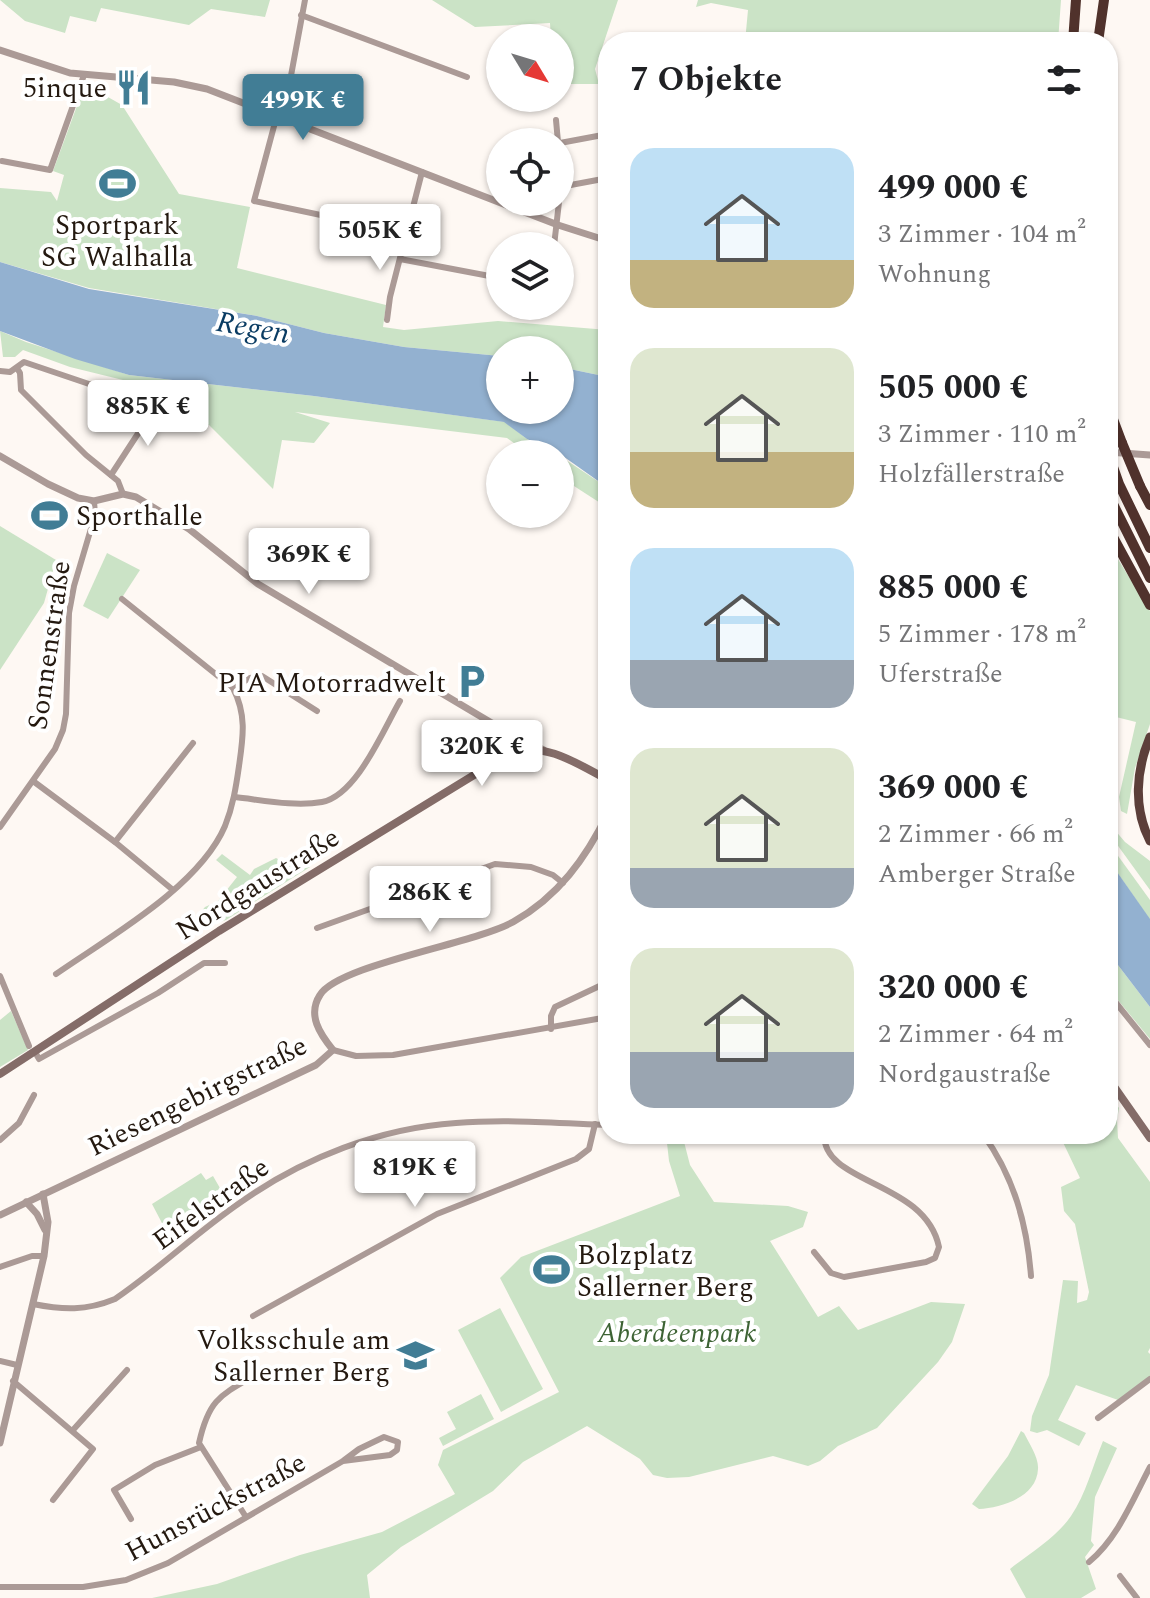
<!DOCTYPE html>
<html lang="de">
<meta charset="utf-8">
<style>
body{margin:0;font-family:Spectral,serif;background:#f2f2f2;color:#202124;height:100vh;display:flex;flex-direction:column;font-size:30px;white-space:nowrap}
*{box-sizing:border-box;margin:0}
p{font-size:26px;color:#757577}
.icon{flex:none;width:44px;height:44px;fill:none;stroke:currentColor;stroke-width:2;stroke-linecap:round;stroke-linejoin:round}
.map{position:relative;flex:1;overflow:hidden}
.sheet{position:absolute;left:598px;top:32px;width:520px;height:1112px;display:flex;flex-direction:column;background:#fff;border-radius:32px;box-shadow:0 2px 6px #0004}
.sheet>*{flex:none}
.needle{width:52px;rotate:128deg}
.tools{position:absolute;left:486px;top:24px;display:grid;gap:16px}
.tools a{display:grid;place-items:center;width:88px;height:88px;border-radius:50%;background:#fff;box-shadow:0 2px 6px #0004;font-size:40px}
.price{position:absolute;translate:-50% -68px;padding:0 18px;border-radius:8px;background:#fff;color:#222;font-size:26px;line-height:52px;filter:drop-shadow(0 2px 4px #0008)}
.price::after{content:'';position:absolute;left:50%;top:48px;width:24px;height:18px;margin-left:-12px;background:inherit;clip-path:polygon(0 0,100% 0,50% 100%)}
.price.on{background:#417d95;color:#fff}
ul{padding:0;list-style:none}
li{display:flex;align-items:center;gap:24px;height:200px;padding:0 32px}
li span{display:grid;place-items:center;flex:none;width:224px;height:160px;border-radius:24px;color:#555}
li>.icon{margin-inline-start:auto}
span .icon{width:96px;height:96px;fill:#fffc;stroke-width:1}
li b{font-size:34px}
h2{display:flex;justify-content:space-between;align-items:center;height:96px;padding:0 32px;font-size:34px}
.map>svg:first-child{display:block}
.green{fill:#cbe3c6}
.water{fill:#93b1d0}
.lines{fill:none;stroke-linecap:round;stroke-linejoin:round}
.minor{stroke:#ab9a96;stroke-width:6}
.tertiary{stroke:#ab9a96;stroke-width:7}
.secondary{stroke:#846c68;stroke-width:8}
.trunk{stroke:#5c3f3a;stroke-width:9}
.motorway{stroke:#50322c;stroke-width:10}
.motorway-bridge{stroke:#50322c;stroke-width:10}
.labels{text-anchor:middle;stroke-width:8;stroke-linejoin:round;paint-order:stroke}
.poi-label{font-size:28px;fill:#241910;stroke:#fff;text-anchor:end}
.street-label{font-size:28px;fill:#241910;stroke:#fff}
.park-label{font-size:28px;font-style:italic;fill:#3d6334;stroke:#fff}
.water-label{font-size:30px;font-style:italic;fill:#0a3c63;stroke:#fff}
</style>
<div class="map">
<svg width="1150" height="1598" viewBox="0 0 1150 1598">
<rect width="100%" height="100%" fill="#fef8f3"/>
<!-- green -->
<g class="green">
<path d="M0,0h270l-5,17 -54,-8 -22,16 -88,-17 -5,14 -26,-6 -5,17 -40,-12z"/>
<path d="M432,0h186l-23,69 4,15h-39v-46h-9l-1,-15 -75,4z"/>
<path d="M698,0h363l-3,42h-313l3,-32 -37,-7 -15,4z"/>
<path d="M85,84l37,21 57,89 71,13 -13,61 149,37 -3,22 21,3 94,-9 110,9v47l-48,-10v-17h-60v6l-96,-9 -80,-14 -67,-17 -168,-28 -89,-26v-74l51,4 6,9 7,-26 -11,-4z"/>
<path d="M0,331l26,11 103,33 185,21 191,26 22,17 28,15h-26l-22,-16 -212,-26 35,11 -16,20 -32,-3 -9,49 -64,-64 -23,-5 -64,-24 5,-15 -57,-14 -47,-17 -8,7h-12z"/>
<path d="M560,456l48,32v20l-48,-31z"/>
<path d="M0,526l56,34 -12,43 -44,67z"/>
<path d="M1108,543l42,68v113l-15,44 -8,46 -6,-3 -2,-14 17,-75 -28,-7z"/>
<path d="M107,553l33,17 -32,49 -25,-13z"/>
<path d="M1108,822l17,20 25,19v29l-42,-58z"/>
<path d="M1108,842l42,58v20l-42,-61z"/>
<path d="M222,854l28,21 4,-6 22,-11c13,8 24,1 34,9l-84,53 -15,5 -12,-11 6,-7 13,-6 19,-24 -21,-17z"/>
<path d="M1108,952l42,55v32l-42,-51z"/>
<path d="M11,1011l17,39 -28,17v-47z"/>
<path d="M1108,1093l11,15 -2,12 1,18 32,44v166l-2,4 2,2v22l-32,24 -42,-15 -18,35 28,13 -7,13 -32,-16 -10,3 -7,-2 2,-15 17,-41 14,-95 15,1 -1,22 10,-3 2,-8 -14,-68 -11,-13 -3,-24 19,-9 -21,-44h49z"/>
<path d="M666,1134h16l8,31 24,37 74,4 20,6 -5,15 -33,14 48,76 21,-11 19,24 73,-28 34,2 -13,38 -14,20 -61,66 -39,18 -18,15 -12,5 -35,-10 -84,21 -22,1 -14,-3 -13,-16 -53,-33 -64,36 -30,29 -92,56 -34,28 3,23h-218l65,-14 83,-29 82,-23 73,-38 -17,-29 5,-15 116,-58 -59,-114 21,-21 159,-61 -11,-35z"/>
<path d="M201,1173l5,7 7,-4 15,26 -54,44 -22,-42z"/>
<path d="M500,1308l43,81 -42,23 -43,-82z"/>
<path d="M481,1394l13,25 -51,27 -4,-8 17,-9 -9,-17z"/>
<path d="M1021,1431l3,2c5,10 15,25 14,36 -1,28 -37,39 -59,40l-7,-5 36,-48z"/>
<path d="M1103,1441l14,7 -22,49 -4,44 3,4 -9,12 11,32 -15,9h-55l-16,-29c20,-16 47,-32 61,-53 15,-22 22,-51 32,-75z"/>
</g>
<!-- water -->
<g class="water">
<path d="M0,262l89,27 168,27 67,17 80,14 96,9v54h60v-43l48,10v111l-48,-34 -33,-15 -23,-17 -190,-26 -185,-21 -54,-16 -75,-28z"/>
<path d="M1108,859l42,60v88l-42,-55z"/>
</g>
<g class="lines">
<!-- minor -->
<g class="minor">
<path d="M305,0l-15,81 -13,34 -23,86 152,32"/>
<path d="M301,15l166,62"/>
<path d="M556,120l2,22"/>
<path d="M560,143l48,-9"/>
<path d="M2,161l48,9 34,-95"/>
<path d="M560,187l48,-9"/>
<path d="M554,246l5,-44"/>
<path d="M400,259l100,19"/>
<path d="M387,320l3,-23 32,-125"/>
<path d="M17,368l3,5 1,17 65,65 32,26 5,13"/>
<path d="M0,371l10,1 14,-10 65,22 50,24v24l-28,43"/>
<path d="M233,688l17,-10 12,-2 55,35"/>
<path d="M33,781l82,61 58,48"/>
<path d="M235,797c27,3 60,10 87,5 35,-7 61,-72 78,-101"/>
<path d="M0,827l55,-78 8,-19 3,-16 3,-101 5,-27 21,-71 -1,-14"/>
<path d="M115,842l78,-99"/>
<path d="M317,928l178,-64 36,3 22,8 10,8"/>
<path d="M56,974c53,-37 143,-87 169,-148 8,-20 11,-39 14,-60 4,-28 8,-51 -6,-78l-111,-89"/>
<path d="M0,976l29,70"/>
<path d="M1108,993l42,52"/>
<path d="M551,1029v-13l4,-9 53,-25"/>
<path d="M333,1050l23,6 37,-1 215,-38"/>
<path d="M35,1052l4,7 119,-66 46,-30h21"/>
<path d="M983,1134c31,43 44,90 48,142"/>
<path d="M0,1140l19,-17 15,-28"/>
<path d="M814,1252l17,21 13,4 82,-15 9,-4 4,-11c-14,-67 -116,-62 -115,-113"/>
<path d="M0,1267l32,-11h12"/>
<path d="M33,1304c30,6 53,7 82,-5 44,-30 82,-67 126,-97 62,-44 139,-74 215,-79 50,-4 102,0 152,2"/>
<path d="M253,1316l184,-102 139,-55 13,-10 6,-25"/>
<path d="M0,1361l17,4"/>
<path d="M13,1381l80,68 -40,51"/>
<path d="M1098,1418l52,-39"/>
<path d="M73,1430l54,-60"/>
<path d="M246,1517l-47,-74c10,-45 22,-48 60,-70"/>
<path d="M131,1519l-17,-29 41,-25 46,-18"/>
<path d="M1089,1562c29,-24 44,-63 61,-95"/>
<path d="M1120,1576l17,22"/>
<path d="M0,1587h83l43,-7 42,-17 175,-102 16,-12 25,-12 14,5 -1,8 -7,5 -47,6"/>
</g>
<!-- tertiary -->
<g class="tertiary">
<path d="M0,50l70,23 104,9 33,7 351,136 50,16"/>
<path d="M1108,452l42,3"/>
<path d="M0,456l48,28 30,14 16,3 29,-7 13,3 53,32 69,55 232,138 54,28"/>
<path d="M492,724l6,20 -3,17"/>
<path d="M26,1202l11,12 8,16"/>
<path d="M0,1215l316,-150 17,-15c-13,-16 -26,-35 -13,-55 18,-30 153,-51 193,-73 45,-25 73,-64 95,-109"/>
<path d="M0,1443l44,-187 4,-34 -5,-28"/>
</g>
<!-- secondary -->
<g class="secondary">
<path d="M0,1074l219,-143 291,-178c35,-12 68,11 98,27"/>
<path d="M1108,1078l42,60"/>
</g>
<!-- trunk -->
<path class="trunk" d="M1150,737c-14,33 -17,71 0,104"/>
<!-- motorway -->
<g class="motorway">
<path d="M1073,42l3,-42"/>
<path d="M1098,42l6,-42"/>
<path d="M1108,406l14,37"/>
<path d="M1108,453l11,31 31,64"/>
<path d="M1140,486l10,19"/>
<path d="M1108,494l42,84"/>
<path d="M1108,528l42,77"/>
</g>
<!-- motorway-bridge -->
<path class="motorway-bridge" d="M1122,443l18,43"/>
</g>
<!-- icons -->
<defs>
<symbol id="restaurant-bare" viewBox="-9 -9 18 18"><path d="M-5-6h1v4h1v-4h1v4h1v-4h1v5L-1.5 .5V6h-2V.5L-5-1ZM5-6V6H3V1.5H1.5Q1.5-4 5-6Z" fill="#417d95" stroke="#fff" stroke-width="2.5" paint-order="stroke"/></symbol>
<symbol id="stadium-bare" viewBox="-9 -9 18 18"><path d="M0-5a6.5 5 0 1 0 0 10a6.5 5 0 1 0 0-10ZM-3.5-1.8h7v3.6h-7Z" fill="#417d95" stroke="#fff" stroke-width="2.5" paint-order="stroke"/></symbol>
<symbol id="parking-bare" viewBox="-9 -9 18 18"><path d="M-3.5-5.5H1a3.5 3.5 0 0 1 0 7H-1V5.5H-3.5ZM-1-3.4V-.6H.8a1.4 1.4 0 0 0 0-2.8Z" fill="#417d95" stroke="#fff" stroke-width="2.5" paint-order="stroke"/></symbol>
<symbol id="school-bare" viewBox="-9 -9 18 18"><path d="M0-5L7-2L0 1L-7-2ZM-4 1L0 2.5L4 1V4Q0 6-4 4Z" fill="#417d95" stroke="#fff" stroke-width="2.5" paint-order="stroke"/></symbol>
</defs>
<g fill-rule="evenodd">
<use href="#restaurant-bare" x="108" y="62" width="51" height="51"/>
<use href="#stadium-bare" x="92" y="158" width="51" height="51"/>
<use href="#stadium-bare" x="24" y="490" width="51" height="51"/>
<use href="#parking-bare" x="446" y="656" width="51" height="51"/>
<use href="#stadium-bare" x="526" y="1244" width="51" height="51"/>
<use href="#school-bare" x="390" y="1330" width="51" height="51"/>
</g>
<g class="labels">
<!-- poi labels -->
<g class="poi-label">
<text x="107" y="97">5inque</text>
<text x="117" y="234" text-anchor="middle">Sportpark<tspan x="117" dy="32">SG Walhalla</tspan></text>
<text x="76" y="525" text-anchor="start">Sporthalle</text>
<text x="446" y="692">PIA Motorradwelt</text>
<text x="577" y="1264" text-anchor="start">Bolzplatz<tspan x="577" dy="32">Sallerner Berg</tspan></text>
<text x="390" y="1349">Volksschule am<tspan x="390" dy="32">Sallerner Berg</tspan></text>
</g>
<!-- street labels -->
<g class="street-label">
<text transform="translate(48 645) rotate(-82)" y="10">Sonnenstraße</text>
<text transform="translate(257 883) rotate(-32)" y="10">Nordgaustraße</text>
<text transform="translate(197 1095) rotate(-26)" y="10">Riesengebirgstraße</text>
<text transform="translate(210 1203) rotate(-36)" y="10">Eifelstraße</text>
<text transform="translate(215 1506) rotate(-28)" y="10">Hunsrückstraße</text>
</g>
<!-- park labels -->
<g class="park-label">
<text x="677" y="1342">Aberdeenpark</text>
</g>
<!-- water labels -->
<g class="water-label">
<text transform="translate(253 327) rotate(10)" y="10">Regen</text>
</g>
</g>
</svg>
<div class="tools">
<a><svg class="needle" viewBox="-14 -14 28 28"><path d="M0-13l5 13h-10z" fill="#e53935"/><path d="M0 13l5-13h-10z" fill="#757577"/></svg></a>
<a><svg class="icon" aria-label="locate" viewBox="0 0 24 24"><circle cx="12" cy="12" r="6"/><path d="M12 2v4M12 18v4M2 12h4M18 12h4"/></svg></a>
<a><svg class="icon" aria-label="layers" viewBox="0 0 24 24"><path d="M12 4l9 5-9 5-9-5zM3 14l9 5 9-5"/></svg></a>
<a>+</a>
<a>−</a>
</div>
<b class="price on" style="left:303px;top:142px">499K €</b>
<b class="price" style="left:380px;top:272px">505K €</b>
<b class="price" style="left:148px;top:448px">885K €</b>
<b class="price" style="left:309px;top:596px">369K €</b>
<b class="price" style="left:482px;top:788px">320K €</b>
<b class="price" style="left:430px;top:934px">286K €</b>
<b class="price" style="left:415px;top:1209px">819K €</b>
<section class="sheet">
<h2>7 Objekte<svg class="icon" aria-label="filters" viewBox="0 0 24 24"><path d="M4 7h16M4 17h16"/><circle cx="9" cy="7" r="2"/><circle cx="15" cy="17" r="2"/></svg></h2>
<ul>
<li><span style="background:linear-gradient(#bfe0f5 70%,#c2b280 0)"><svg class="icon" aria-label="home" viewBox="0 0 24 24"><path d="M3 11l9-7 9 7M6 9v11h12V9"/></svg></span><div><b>499 000 €</b><p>3 Zimmer · 104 m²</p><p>Wohnung</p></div></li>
<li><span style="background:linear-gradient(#dfe7d0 65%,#c2b280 0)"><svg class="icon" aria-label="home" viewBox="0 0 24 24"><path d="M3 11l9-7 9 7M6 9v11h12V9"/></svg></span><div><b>505 000 €</b><p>3 Zimmer · 110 m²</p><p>Holzfällerstraße</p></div></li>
<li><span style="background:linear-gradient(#bfe0f5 70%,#9aa5b1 0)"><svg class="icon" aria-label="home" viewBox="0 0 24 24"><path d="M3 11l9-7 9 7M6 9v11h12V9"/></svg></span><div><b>885 000 €</b><p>5 Zimmer · 178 m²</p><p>Uferstraße</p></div></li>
<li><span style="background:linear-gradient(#dfe7d0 75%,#9aa5b1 0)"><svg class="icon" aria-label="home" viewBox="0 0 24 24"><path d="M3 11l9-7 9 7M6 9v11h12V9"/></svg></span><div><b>369 000 €</b><p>2 Zimmer · 66 m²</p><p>Amberger Straße</p></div></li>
<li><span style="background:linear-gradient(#dfe7d0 65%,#9aa5b1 0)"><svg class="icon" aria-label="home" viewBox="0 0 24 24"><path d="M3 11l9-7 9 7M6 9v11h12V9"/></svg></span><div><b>320 000 €</b><p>2 Zimmer · 64 m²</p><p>Nordgaustraße</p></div></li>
</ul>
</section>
</div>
